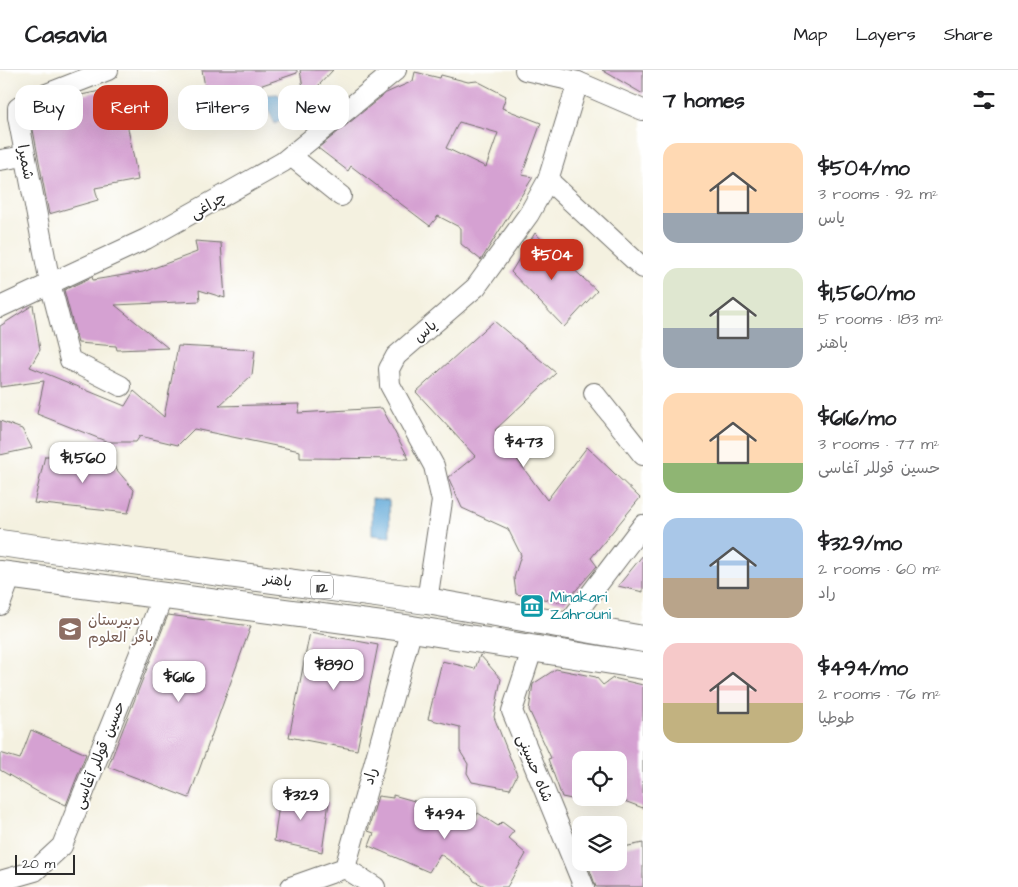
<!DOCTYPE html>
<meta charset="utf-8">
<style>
body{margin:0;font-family:"Architects Daughter","Playpen Sans Arabic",sans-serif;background:#f2f2f2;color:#202124;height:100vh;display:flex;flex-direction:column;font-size:19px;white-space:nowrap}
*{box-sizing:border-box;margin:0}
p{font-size:16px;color:#757577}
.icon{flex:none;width:28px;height:28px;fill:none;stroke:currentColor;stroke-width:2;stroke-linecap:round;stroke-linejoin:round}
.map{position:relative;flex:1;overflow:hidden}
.details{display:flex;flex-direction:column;background:#fff;width:375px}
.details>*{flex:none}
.top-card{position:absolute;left:15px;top:15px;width:475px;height:45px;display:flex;gap:10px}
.buttons{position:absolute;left:572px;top:681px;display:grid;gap:10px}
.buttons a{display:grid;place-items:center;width:55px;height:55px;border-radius:10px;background:#fff;box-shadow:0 5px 20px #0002;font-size:25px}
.scale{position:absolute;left:15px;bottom:12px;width:60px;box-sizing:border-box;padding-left:5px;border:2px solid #2b2b2b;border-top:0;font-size:14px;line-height:18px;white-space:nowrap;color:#2b2b2b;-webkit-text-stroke:4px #fff;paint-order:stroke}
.price{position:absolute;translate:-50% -42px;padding:0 11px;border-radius:10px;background:#fff;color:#222;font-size:16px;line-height:32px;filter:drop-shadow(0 1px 2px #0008)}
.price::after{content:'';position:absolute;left:50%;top:30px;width:15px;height:11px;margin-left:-8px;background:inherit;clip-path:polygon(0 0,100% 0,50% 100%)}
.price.on{background:#c8321e;color:#fff}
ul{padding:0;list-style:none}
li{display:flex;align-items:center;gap:15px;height:125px;padding:0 20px}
li span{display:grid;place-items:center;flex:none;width:140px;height:100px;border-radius:15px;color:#555}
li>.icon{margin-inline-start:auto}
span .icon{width:60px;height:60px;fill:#fffc;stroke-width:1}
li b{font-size:21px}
h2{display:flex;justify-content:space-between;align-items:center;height:60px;padding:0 20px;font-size:21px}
.pill{padding:0 18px;border-radius:15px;background:#fff;box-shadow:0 5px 20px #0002;font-size:18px;line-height:45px}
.pill.on{background:#c8321e;color:#fff}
header{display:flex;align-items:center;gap:30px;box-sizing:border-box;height:70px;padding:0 25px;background:#fff;border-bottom:1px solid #e0e0e0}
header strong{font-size:24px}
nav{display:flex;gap:28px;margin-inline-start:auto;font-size:18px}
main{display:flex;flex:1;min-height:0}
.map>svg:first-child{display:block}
.water{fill:#61a8d7;stroke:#466a81}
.building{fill:#d5a1d2;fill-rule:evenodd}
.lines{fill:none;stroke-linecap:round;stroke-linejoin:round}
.minor-casing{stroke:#71706a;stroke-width:22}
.major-casing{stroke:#71706a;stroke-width:28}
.minor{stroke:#fff;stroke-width:20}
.major{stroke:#fff;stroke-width:26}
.labels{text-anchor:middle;stroke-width:4;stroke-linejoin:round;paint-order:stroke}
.shield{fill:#fff;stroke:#6b6b6b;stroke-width:1}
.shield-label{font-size:14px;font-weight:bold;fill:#2b2b2b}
.street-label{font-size:15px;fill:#2b2b2b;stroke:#fff}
.culture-label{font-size:15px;fill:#0d838f;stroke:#fff;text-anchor:start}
.education-label{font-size:15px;fill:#785e54;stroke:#fff;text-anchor:start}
</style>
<header>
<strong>Casavia</strong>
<nav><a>Map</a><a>Layers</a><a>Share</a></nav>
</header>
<main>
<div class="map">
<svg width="643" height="817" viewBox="0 0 643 817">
<rect width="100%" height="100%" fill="#fff"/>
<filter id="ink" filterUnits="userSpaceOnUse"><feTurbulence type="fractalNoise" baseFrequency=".02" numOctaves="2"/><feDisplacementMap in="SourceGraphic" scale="10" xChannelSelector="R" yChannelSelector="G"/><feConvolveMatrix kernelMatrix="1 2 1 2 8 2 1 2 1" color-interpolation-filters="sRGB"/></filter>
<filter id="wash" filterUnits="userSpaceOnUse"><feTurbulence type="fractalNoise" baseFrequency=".0096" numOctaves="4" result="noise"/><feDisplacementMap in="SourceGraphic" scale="20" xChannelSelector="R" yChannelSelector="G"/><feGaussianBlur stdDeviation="1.12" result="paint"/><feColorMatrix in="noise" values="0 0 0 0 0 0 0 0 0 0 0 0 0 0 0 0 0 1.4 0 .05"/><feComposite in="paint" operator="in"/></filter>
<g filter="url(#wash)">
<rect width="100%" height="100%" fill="#f4f1e0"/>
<!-- water -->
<g class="water">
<path d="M278,24l13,20 -16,10 -14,-29z"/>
<path d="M372,428l17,2 1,37 -18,-2z"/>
</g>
<g id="blocks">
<!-- building -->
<g class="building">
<path d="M202,0h95v3l-49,17 1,7 -39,17z"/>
<path d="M300,0h33l-28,30z"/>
<path d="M602,0h41v24z"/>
<path d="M415,2l25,6 1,-3 27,7 9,-1 29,15 -4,12 39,15 -19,52 11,2 -52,83 -20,-16v-16l-23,-12 -8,10 -79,-60 -3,5 -30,-23 68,-55 27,-12zM459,52l39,11 -12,34 -40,-19z"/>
<path d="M120,17l18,93 -43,8 3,12 -49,14 -19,-100 18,-8 34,-9 -1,-2z"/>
<path d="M535,163l62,58 -33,36 -53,-55z"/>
<path d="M195,171l26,2 4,55 -26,-8 1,11 -85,4 53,43 -51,2 -1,-4 -38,-3 -14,-53 28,-13 1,3 50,-8 54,-20z"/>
<path d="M33,235l7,45 -10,17 95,39 9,-15 30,26 14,-71 77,4 -3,25 -33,31 81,-2 -2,9 84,-5 27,51 -109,-1v-7l-106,-22 -16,16 -38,-9 -4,6h-28l-71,-28 7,-33 -44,6v-61z"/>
<path d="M494,251l62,52 -61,57 52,70 40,-53 53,51 -49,60 6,8 -32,37 -49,-9 -2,-16 7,-23 -13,-26 -46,-21 -13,-29v-2l26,-21 -59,-64z"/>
<path d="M0,351l22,8 10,19 -32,7z"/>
<path d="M45,386h60l29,34 -6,23 -94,-10z"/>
<path d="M643,485v37l-25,-6z"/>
<path d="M168,545l83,11 -62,172 -81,-31z"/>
<path d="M310,562l68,13 -21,105 -68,-13z"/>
<path d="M480,585l21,24 -7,38 23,58 -7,14 -38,-7 -5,-9 1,-9 -8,-13v-24l-32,-8 14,-58 33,8z"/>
<path d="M556,599l40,8 7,8 10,-7 30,7v123l-24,-9v-39h-38v41l-19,-4 -14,-38 3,-1 -22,-48 4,-26z"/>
<path d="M31,660l55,24 -20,51 -28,-13 -38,-22v-17l20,6z"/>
<path d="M281,720l48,12 -7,50 -48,-11z"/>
<path d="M393,725l82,23 3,-5 20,13 4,-4 12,9 -6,7 18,16 -19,33h-20l-13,-6 -2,-4 -32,-23 -11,18 -60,-26 5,-13 -6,-2 10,-35 15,2z"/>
<path d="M643,773v44h-47l-9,-25h32v-14z"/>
</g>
</g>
</g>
<g filter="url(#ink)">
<use href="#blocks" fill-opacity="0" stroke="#71706a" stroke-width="1"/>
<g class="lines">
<defs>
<g id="minor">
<path d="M108,0l-82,32 -8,6v9l32,166 20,77 51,26"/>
<path d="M525,0l53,12 65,28"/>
<path d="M291,86l50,40"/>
<path d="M0,90l25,-4"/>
<path d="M548,110l95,88"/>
<path d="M0,237l146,-68 137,-77 113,-92"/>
<path d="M594,323l49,62"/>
<path d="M427,531l15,-100 -8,-35 -44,-81 -1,-16 7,-13 80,-69 53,-73 19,-34 30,-98"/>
<path d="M0,535l11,-30"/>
<path d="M567,555l76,-100"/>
<path d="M533,577l-21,64 72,176"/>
<path d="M345,798l30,19"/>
<path d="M0,811l35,-10 27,-25 101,-250"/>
<path d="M291,817l54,-19 67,-239"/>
</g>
<g id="major">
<path d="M0,473l427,58 216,38"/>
<path d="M0,504l412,55 231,37"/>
</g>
</defs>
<!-- minor casing -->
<use href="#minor" class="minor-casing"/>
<!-- major casing -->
<use href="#major" class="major-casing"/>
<!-- minor -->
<use href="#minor" class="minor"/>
<!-- major -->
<use href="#major" class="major"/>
</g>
</g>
<!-- icons -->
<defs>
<symbol id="museum-square" viewBox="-11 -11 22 22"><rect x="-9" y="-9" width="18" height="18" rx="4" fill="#0f9aa8" stroke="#fff"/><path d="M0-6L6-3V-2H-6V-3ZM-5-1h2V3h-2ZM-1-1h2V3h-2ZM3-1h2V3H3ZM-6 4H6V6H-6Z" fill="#fff"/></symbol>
<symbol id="school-square" viewBox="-11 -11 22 22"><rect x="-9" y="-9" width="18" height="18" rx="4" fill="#8d6e63" stroke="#fff"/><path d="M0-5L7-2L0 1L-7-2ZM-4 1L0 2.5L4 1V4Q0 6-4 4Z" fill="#fff"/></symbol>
</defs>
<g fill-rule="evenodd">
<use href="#museum-square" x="518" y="522" width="28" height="28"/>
<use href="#school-square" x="56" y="545" width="28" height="28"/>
</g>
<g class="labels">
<!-- shield labels -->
<rect class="shield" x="311" y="505.5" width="22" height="23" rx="4"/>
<g class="shield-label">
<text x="322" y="522">112</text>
</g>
<!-- street labels -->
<g class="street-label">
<text transform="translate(26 92) rotate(79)" y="5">شمیرا</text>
<text transform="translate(208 135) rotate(-30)" y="5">چراغی</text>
<text transform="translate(425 261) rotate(-41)" y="5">یاس</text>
<text transform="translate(278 510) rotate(8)" y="5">باهنر</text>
<text transform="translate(99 685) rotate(-68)" y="5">حسین قوللر آغاسی</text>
<text transform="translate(535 698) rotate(68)" y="5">شاه حسینی</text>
<text transform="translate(370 706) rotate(-74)" y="5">راد</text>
</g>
<!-- culture labels -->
<g class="culture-label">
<text x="550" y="532">Minakari<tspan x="550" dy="17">Zahrouni</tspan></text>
</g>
<!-- education labels -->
<g class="education-label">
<text x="88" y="555">دبیرستان<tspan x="88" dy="17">باقر العلوم</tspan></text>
</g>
</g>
</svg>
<div class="buttons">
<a><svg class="icon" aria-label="locate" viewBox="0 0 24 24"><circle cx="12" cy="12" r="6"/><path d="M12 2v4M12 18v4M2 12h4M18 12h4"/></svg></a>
<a><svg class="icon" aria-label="layers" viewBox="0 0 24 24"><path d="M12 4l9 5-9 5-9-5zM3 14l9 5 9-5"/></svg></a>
</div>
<div class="scale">20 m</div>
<b class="price on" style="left:552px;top:211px">$504</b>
<b class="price" style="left:524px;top:398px">$473</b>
<b class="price" style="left:83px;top:414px">$1,560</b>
<b class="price" style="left:334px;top:621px">$890</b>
<b class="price" style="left:179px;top:633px">$616</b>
<b class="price" style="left:301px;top:751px">$329</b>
<b class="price" style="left:445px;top:770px">$494</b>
<div class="top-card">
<a class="pill">Buy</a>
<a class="pill on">Rent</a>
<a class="pill">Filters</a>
<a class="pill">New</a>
</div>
</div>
<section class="details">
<h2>7 homes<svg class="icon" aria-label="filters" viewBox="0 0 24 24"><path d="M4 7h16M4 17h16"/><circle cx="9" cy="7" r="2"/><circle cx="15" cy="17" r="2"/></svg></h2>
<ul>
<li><span style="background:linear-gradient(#ffd9b3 70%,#9aa5b1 0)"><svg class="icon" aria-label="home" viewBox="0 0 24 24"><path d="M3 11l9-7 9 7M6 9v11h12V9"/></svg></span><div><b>$504/mo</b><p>3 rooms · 92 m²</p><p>یاس</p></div></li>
<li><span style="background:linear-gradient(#dfe7d0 60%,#9aa5b1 0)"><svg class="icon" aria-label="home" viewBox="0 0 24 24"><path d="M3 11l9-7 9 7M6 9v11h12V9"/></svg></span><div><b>$1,560/mo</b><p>5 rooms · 183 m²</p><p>باهنر</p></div></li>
<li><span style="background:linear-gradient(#ffd9b3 70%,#8fb573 0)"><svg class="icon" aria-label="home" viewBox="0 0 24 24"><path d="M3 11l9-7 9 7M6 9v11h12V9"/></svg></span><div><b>$616/mo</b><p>3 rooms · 77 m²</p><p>حسین قوللر آغاسی</p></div></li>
<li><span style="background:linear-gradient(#a9c7e8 60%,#b9a48a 0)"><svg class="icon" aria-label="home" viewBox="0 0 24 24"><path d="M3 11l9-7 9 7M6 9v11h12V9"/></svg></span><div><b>$329/mo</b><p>2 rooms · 60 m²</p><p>راد</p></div></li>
<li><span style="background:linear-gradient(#f6c9c9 60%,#c2b280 0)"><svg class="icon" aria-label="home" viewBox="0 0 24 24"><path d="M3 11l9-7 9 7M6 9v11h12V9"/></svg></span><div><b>$494/mo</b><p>2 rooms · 76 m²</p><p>طوطیا</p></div></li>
</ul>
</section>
</main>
